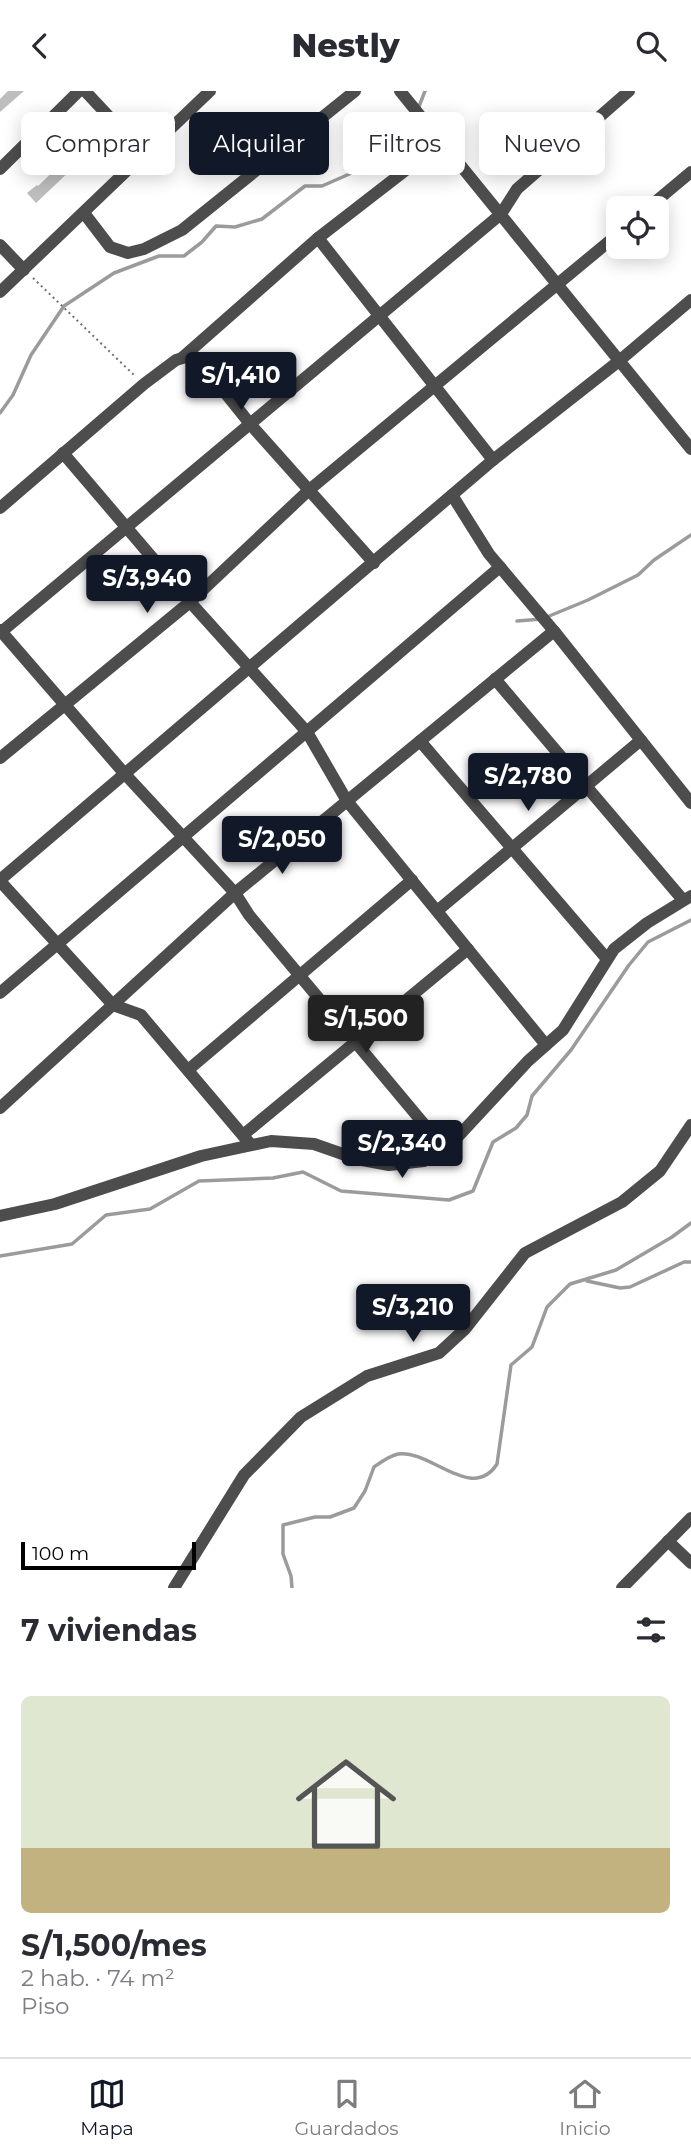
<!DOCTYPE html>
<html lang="es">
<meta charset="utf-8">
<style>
body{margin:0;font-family:Montserrat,sans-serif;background:#f7f7f7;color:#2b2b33;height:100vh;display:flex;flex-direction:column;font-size:26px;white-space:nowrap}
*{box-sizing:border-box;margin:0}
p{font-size:23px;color:#7c7c81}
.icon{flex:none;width:38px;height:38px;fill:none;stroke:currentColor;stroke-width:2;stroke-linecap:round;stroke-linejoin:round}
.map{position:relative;height:1497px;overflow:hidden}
.panel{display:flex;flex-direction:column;background:#fff;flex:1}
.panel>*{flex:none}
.top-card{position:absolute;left:21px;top:21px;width:649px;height:63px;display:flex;gap:14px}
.buttons{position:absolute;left:606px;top:105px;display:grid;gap:14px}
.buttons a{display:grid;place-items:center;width:63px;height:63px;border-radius:10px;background:#fff;box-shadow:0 4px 18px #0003;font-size:35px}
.scale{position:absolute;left:21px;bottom:18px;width:175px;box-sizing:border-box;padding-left:7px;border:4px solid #000;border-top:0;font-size:19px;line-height:24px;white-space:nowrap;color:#000;-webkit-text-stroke:5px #fff;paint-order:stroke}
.price{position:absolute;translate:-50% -60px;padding:0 16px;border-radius:7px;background:#111827;color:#fff;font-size:23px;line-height:46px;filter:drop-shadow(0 2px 4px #0008)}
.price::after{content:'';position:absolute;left:50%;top:42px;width:21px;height:16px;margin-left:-10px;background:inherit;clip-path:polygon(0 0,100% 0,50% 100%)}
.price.current{background:#222;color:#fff}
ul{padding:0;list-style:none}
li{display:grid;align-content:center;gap:14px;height:371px;padding:0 21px}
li+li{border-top:2px solid #e1e1e2}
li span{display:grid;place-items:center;height:217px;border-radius:10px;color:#555}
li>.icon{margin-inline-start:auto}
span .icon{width:126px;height:126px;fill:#fffc;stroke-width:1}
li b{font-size:30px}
h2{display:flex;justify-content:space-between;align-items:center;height:84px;padding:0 21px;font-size:30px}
.pill{padding:0 24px;border-radius:10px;background:#fff;box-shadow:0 4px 18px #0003;font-size:24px;line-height:63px}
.pill.current{background:#111827;color:#fff}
header{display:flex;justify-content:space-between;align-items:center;height:91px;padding:0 21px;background:#fff;font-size:32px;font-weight:800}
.dock{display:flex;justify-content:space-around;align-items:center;height:98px;border-top:2px solid #e1e1e2;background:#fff;font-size:19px;color:#7c7c81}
.dock a{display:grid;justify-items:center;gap:4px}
.dock .current{color:#111827}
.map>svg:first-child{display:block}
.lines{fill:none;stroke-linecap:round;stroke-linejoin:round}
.stream{stroke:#9b9b9b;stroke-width:3.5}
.building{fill:#bdbdbd}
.path{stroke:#6f6f6f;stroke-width:2;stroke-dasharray:2 3.5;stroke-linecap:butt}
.minor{stroke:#4d4d4d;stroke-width:12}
</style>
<header><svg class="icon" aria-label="back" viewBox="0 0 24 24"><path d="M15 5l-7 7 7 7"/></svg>Nestly<svg class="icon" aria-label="search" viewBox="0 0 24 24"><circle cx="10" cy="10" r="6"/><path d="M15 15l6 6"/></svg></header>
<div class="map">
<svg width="691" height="1497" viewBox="0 0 691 1497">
<rect width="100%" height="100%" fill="#fff"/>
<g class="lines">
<!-- stream -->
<g class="stream">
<path d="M418,18l7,-18"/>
<path d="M0,322l13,-18 18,-40 33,-49 50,-33 45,-17h25l18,-14 14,-16 19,1 27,-8 43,-33h17l64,-28 22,-27 7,-15"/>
<path d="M517,530l25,-2 46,-19 50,-25 16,-15 37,-25"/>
<path d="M0,1165l72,-12 34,-29 44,-6 49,-28 74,-3 30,-6 38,19 108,9 24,-9 20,-49 23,-14 11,-13 5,-19 39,-46 58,-85 19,-23 43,-22"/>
<path d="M587,1190l33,7 10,-1 54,-25h7"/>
<path d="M292,1497l-1,-12 -8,-22v-29l32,-8h15l24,-9 11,-17 9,-24c7,-5 15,-11 24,-13 32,-5 74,49 99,10l14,-99 21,-18 15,-40 23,-23 46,-14 56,-33 19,-14"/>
</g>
</g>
<!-- building -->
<g class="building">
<path d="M8,0h16l-24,21v-13z"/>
<path d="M102,33l9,8 -75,71 -9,-10 10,-8 1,1z"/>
</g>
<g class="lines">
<!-- path -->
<path class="path" d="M33,187l102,98"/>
<!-- minor -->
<g class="minor">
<path d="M85,0l59,63"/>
<path d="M400,0l291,358"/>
<path d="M0,78l79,-78"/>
<path d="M648,117l43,-36"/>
<path d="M84,122l26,34 18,6 16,-4 38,-19 173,-139"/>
<path d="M318,147l175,222"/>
<path d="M0,154l24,25"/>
<path d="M0,201l210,-201"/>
<path d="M183,266l135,-119 124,-96"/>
<path d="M63,362l127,149 117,130 40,69 199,244"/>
<path d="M452,404l37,59 65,77 137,172"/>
<path d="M0,417l144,-124 32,-24 13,-4 9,3 53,66 123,138"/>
<path d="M0,539l124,143 111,120 14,22 195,233"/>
<path d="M0,542l501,-419 16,-25 112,-98"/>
<path d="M495,588l188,221"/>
<path d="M420,650l187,218"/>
<path d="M0,667l190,-156 119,-112 309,-256"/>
<path d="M0,789l493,-420 126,-99 72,-61"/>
<path d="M0,790l113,124 28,10 110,130"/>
<path d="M437,820l204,-171"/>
<path d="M0,902l500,-426"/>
<path d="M188,979l224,-190"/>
<path d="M0,1017l235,-215 319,-262"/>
<path d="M243,1044l225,-186"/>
<path d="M0,1125l55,-12 146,-48 70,-15 43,3 43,15 32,6 35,-4 29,-19 75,-81 35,-31 51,-81 33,-26 44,-27"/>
<path d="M668,1450l23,22"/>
<path d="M174,1497l70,-113 57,-58 66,-41 72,-23 26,-24 60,-76 97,-51 38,-31 31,-46"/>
<path d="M622,1497l69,-70"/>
</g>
</g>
</svg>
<div class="buttons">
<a><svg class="icon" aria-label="locate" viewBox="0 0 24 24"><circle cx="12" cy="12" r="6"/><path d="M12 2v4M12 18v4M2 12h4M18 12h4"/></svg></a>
</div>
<div class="scale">100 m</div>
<b class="price" style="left:241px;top:321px">S/1,410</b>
<b class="price" style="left:147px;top:524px">S/3,940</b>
<b class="price" style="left:528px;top:722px">S/2,780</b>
<b class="price" style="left:282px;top:785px">S/2,050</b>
<b class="price current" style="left:366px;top:964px">S/1,500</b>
<b class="price" style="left:402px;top:1089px">S/2,340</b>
<b class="price" style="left:413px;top:1253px">S/3,210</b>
<div class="top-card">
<a class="pill">Comprar</a>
<a class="pill current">Alquilar</a>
<a class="pill">Filtros</a>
<a class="pill">Nuevo</a>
</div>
</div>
<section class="panel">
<h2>7 viviendas<svg class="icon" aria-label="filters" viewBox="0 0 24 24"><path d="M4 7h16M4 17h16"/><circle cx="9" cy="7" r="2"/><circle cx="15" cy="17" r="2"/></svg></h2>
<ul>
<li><span style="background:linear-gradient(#dfe7d0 70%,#c2b280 0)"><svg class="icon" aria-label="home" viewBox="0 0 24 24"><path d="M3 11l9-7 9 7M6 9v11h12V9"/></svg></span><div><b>S/1,500/mes</b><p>2 hab. · 74 m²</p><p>Piso</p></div></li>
</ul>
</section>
<nav class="dock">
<a class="current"><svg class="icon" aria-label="map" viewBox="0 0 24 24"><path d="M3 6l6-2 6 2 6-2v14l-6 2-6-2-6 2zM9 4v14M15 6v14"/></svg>Mapa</a>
<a><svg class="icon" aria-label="saved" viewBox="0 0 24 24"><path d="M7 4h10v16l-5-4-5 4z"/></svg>Guardados</a>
<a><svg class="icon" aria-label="home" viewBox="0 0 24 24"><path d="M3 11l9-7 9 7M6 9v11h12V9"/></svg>Inicio</a>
</nav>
